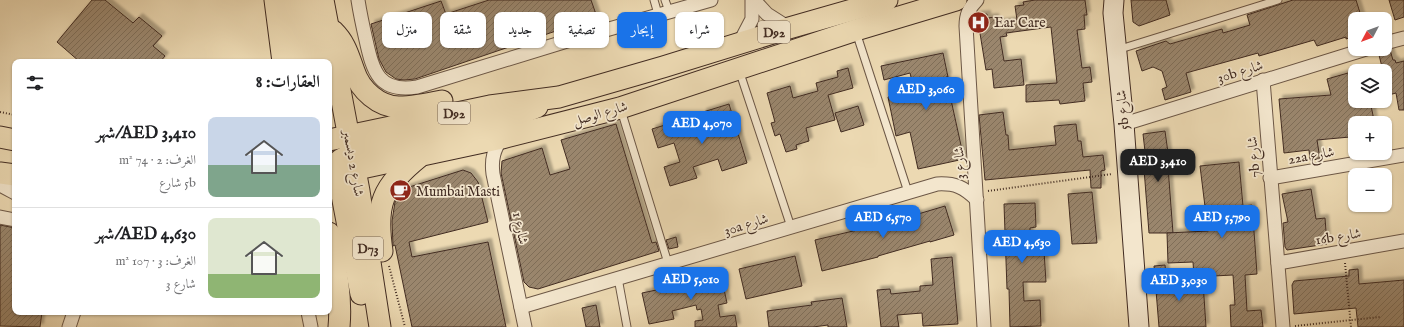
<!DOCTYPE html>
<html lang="ar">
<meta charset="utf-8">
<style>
body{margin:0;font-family:"IM FELL English",Amiri,serif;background:#f6f6f6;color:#202124;direction:rtl;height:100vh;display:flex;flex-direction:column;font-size:15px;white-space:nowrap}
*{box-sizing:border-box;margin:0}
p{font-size:13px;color:#757577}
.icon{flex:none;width:22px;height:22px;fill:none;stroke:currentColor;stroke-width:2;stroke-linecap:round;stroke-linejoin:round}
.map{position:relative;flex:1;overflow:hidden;direction:ltr}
.sheet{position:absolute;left:12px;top:59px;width:320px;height:256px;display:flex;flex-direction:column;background:#fff;border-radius:8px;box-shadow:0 1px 3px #0004;direction:rtl}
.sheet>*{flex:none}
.banner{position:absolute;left:344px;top:12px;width:380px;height:36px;direction:rtl;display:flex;gap:8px}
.needle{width:26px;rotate:229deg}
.fabs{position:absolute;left:1348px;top:12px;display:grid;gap:8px}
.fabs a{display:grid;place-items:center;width:44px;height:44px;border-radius:8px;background:#fff;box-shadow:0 1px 3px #0004;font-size:20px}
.price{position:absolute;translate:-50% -34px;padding:0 9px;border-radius:8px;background:#1a73e8;color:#fff;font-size:13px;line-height:26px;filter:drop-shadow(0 1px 2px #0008)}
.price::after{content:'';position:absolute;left:50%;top:24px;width:12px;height:9px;margin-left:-6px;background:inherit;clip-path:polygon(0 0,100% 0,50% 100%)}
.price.on{background:#222;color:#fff}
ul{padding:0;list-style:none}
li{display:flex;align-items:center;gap:12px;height:100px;padding:0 12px}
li+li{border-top:1px solid #e0e0e0}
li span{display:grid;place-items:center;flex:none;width:112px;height:80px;border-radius:8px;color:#555}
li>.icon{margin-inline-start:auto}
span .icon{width:48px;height:48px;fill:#fffc;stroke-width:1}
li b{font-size:17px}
h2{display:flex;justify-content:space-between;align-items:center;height:48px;padding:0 12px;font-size:17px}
.tag{padding:0 14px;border-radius:8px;background:#fff;box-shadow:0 1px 3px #0004;font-size:14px;line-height:36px}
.tag.on{background:#1a73e8;color:#fff}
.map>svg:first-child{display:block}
.building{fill:url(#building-hatch);stroke:#422c22;filter:url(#shadow)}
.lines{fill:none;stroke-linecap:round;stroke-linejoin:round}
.lane-casing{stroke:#6c5746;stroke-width:9}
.street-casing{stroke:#6c5746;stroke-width:15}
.secondary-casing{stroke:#422c22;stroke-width:21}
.primary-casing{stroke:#422c22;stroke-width:23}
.path{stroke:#422c22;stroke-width:2;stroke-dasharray:1 2;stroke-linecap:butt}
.lane{stroke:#f3e6cd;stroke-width:7}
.street{stroke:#f3e6cd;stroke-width:13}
.secondary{stroke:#f3e6cd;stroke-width:19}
.primary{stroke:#ecd9b2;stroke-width:21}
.labels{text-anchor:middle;stroke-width:3.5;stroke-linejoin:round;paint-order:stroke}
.shield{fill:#f3e6cd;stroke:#776455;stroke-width:1}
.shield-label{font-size:13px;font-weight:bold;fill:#422c22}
.poi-label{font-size:14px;fill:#422c22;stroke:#f3e6cd;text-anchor:start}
.street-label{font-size:14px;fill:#422c22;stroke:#f3e6cd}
</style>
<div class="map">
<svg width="1404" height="327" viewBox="0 0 1404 327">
<defs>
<pattern id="building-hatch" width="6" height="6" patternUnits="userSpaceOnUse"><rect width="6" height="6" fill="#9a866d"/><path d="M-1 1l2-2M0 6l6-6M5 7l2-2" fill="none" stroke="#7f6e59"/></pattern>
<filter id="shadow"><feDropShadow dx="3.5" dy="-3.5" stdDeviation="1" flood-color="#0004"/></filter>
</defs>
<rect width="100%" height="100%" fill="#ecd9b2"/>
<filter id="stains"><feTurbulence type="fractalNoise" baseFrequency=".005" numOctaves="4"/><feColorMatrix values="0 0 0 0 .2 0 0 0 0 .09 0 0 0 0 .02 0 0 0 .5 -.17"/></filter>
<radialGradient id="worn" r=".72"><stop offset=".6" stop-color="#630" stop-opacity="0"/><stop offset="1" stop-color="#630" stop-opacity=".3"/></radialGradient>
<!-- building -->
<g class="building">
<path d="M92,0h13l28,23 6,-6 23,19 -9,10 12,10 -5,6h-80l-23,-20z"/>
<path d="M489,0h102l6,17 -182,62 -11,1 -8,-1 -10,-7 -7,-13 -8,-35 70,-23 5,13z"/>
<path d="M1035,0h50l2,15h-3l1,14 -8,1 5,38 8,-1 2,15 -9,1 2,18 -25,3 -1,-4 -33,2v-17l31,-2 -6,-56 -45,6 1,3 -7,1 4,24 17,-2 3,26 -30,3 -2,-19 -6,1 -9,-55 10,-1v4l8,-1 1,6 21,-3 -2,-14 9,-1 -1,-3z"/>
<path d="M1131,0h35l4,15 -31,11 -6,-4z"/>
<path d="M1293,0h63l6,19h-7v17l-9,3v-2l-29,9 -3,-6 -55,16 -1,-3 -72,20 5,19 -26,8 -3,-11 5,-2 -5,-16 -9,-4 -11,4 -6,-20 30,-10 4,3 52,-15 1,4 27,-8 -3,-10z"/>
<path d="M1389,0h15v17l-9,3z"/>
<path d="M1381,50h9l3,10h2l1,3 8,-2v49h-5l-3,-17 -11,3v-25h-2l-5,-20z"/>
<path d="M943,53l5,24h-2l18,82 -46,10 -8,-37 -14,4 -8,-39 26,-8 -4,-16 -26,7 -3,-14z"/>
<path d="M848,68l5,20 -25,7 7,25 -29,8 3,13 -13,4 1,4 -11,3 -6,-18 -5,2 -4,-13 4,-1 -8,-29 23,-7 3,12 25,-7 -2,-8 22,-6 -1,-6z"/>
<path d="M1355,71v30h15l4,19 -6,1v2h-13v10l-5,1v3l-33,3 3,19 -10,1 -1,-10 -25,3 -5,-54 52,-4 -4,-16z"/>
<path d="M729,104l18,59 -25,8 -4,-12 -25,8 4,11 -27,8 -6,-19 16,-5 -6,-19 -16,5 -6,-19 26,-8 4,13 25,-8 -4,-14z"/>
<path d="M858,106l6,19 -23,7 -6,-19z"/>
<path d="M1003,112l3,23h2l1,15 47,-5 -2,-19 22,-2 2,17h3l2,16 20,-2 2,15 -4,1v17h-10l-1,-18 -105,10 -6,-65z"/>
<path d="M616,124l36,119 4,-1 3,9 -121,38 -9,-2 -5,-5 -23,-109 1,-12 40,-13 8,27 20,-6 -9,-29z"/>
<path d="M1165,131l5,36h-2l5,66h-24l-5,-64h3l-4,-35z"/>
<path d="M1239,162l4,44 9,-1 3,40 2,29 -12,1 2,36 14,-1 2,17h-32l-1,-22h5l-2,-30 -39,2 -1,-15 -25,1 -1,-30 41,-2 -8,-65z"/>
<path d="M463,170l8,3 7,9 10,40 -79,20 3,15 76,-15 18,85h-94l-17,-82 -2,1 -1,-25 3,-19 8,-13z"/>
<path d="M1311,189l5,30 9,-1 2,26 -40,6 -2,-3 -2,-24 5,-1 -6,-28z"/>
<path d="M1092,192l5,51 -25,1 -4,-50z"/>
<path d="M1035,203l1,24 -6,1v23h14l2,31h-23l1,19 16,-1 1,26 -31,1 -1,-38h-2l-3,-85z"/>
<path d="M945,206l9,29 -24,7v-1l-52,15v1l-56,14 -7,-31 55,-13 1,1z"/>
<path d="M0,225l15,3v84h27l-2,15 -40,-1z"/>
<path d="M676,237l2,10 -9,2 -3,-9z"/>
<path d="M795,256l7,30 -56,13 -7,-30z"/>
<path d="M952,257l6,67 -35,2 -1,-13 -25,2 2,12h-18l-4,-37 13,-1 1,5 29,-3v-5l13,-1 -2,-26z"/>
<path d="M1165,265l2,20 36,-3 3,45h-47l-5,-61z"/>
<path d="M1358,269l1,15 45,-4v47h-46l-2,-19 -62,6 -2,-29 2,-4 55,-5v-6z"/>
<path d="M720,271l7,32 -9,2 2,12 15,-2 2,12h-42v-6l8,-1 -2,-11 -4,1 -1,-5 -24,6 2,8 -25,5 -7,-31 43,-9 -1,-6z"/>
<path d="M842,298l5,29h-19v-2l-15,2h-44l-2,-16 45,-6 -1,-3z"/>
<path d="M596,305l4,22h-14l-4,-19z"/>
</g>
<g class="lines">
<defs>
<g id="lane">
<path d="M654,0l4,14"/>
<path d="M665,0l4,11"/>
<path d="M856,32l52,160"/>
<path d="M1117,50l161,-50"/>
<path d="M739,70l52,157"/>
<path d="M621,110l47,153"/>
<path d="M618,278l9,49"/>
</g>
<g id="street">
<path d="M358,0c2,13 5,27 8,40 7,32 13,53 51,47l150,-46 144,-41"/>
<path d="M754,0l13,14 22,14"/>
<path d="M977,0c-8,8 -11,15 -11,26l18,301"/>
<path d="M740,42l12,-23v-19"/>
<path d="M1385,43l19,-5"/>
<path d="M1263,80l20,247"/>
<path d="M1124,124l242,-75"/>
<path d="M502,138c-8,11 -11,21 -9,36l32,153"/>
<path d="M1270,178l134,-23"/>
<path d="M0,185l15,8"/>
<path d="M0,217l15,3"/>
<path d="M1278,263l126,-22"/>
<path d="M521,307l416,-123c18,-1 27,3 40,16"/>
<path d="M308,312l3,15"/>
<path d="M69,327l5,-15"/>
</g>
<path id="secondary" d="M1114,0l-1,13 11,111 15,203"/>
<g id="primary">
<path d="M275,0l8,62"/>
<path d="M289,0l10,62"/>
<path d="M304,0l12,62"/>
<path d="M323,0l36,191 21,136"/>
<path d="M333,31c13,13 15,24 21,40 6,19 25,36 45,36 15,0 29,-3 43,-6"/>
<path d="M0,137l15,3"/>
<path d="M329,140l161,-34 69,-9 104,-30 126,-39 98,-28"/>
<path d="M340,160l13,-7c61,-14 126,-20 184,-46"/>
<path d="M329,165l6,9 7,21 19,99"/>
<path d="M0,173l15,2"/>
<path d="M329,175l173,-37 118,-30 236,-78 100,-30"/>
<path d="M329,233c6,31 13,62 10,94"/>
<path d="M382,251c-7,-47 0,-64 37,-94"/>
</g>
</defs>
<!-- lane casing -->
<use href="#lane" class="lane-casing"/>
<!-- street casing -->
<use href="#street" class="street-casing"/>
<!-- secondary casing -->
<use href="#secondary" class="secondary-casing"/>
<!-- primary casing -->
<use href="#primary" class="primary-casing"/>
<!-- path -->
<g class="path">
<path d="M0,112l15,3"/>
<path d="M988,191l124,-17"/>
<path d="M1345,263l6,64"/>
<path d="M389,266l16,61"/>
<path d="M1295,326l85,-9"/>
</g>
<!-- lane -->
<use href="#lane" class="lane"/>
<!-- street -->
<use href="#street" class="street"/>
<!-- secondary -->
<use href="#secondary" class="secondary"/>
<!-- primary -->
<use href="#primary" class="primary"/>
</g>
<!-- icons -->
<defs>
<symbol id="hospital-disc" viewBox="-11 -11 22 22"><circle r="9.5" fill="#8f2418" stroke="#f3e6cd"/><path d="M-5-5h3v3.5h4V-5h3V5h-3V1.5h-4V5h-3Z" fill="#fff"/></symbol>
<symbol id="cafe-disc" viewBox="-11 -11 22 22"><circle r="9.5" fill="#8f2418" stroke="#f3e6cd"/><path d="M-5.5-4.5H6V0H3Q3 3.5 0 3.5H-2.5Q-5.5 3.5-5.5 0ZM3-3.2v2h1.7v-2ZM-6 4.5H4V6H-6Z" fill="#fff"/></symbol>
</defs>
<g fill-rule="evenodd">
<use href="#hospital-disc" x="966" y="10" width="25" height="25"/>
<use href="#cafe-disc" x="388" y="178" width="25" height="25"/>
</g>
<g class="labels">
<!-- shield labels -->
<g class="shield">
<rect x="758" y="21" width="32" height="22" rx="3"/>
<rect x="438" y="102" width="32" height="22" rx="3"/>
<rect x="353" y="237" width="30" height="22" rx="3"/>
</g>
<g class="shield-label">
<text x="774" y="37">D92</text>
<text x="454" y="118">D92</text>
<text x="368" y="253">D73</text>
</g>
<!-- poi labels -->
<g class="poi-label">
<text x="994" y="27">Ear Care</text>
<text x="416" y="196">Mumbai Masti</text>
</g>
<!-- street labels -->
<g class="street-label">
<text transform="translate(1240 71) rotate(-17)" y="5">30b شارع</text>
<text transform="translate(1122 110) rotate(-95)" y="5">5b شارع</text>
<text transform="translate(600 113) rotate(-16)" y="5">شارع الوصل</text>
<text transform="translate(1311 155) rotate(-10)" y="5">22a شارع</text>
<text transform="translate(1253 157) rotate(-94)" y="5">7b شارع</text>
<text transform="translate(354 163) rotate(80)" y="5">شارع 2 ديسمبر</text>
<text transform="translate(959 163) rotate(-94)" y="5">شارع 3</text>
<text transform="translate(746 224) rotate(-17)" y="5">30a شارع</text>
<text transform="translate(521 228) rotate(78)" y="5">شارع 1</text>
<text transform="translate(1338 236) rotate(-9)" y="5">16b شارع</text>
</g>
</g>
<rect width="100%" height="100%" filter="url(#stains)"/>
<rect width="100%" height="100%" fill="url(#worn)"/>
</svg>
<div class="fabs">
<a><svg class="needle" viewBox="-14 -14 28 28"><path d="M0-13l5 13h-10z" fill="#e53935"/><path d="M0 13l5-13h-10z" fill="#757577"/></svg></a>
<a><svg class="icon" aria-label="layers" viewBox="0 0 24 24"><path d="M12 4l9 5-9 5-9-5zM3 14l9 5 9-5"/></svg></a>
<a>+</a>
<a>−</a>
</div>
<b class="price" style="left:926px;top:111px">AED 3,060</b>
<b class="price" style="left:702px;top:145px">AED 4,070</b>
<b class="price on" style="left:1158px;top:183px">AED 3,410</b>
<b class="price" style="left:883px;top:239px">AED 6,570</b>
<b class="price" style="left:1222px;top:239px">AED 5,790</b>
<b class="price" style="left:1022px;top:264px">AED 4,630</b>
<b class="price" style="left:691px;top:301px">AED 5,010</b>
<b class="price" style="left:1179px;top:302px">AED 3,030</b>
<div class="banner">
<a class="tag">شراء</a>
<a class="tag on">إيجار</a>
<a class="tag">تصفية</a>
<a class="tag">جديد</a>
<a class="tag">شقة</a>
<a class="tag">منزل</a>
</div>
<section class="sheet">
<h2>العقارات: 8<svg class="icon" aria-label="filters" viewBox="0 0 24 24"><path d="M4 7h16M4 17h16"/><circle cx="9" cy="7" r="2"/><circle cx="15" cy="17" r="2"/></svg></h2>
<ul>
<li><span style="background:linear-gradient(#c9d6e8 60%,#7fa58c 0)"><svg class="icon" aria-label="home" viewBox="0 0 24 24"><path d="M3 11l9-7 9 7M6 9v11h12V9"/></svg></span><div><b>AED 3,410/شهر</b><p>الغرف: 2 · 74 m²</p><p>5b شارع</p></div></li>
<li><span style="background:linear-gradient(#dfe7d0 70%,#8fb573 0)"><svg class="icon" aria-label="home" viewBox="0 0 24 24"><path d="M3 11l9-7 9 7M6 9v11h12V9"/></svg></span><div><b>AED 4,630/شهر</b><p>الغرف: 3 · 107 m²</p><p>شارع 3</p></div></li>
</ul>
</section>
</div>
